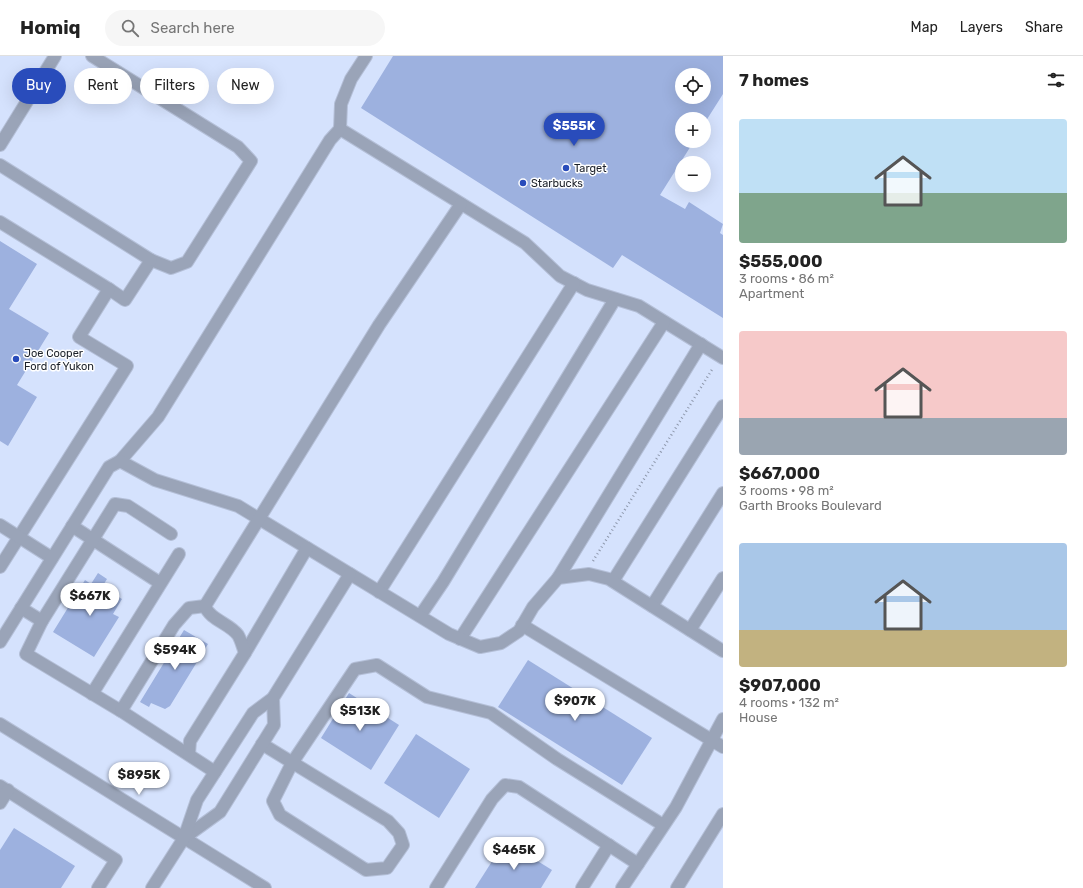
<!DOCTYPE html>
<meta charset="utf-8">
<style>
body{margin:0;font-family:Rubik,sans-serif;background:#f6f6f6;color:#222;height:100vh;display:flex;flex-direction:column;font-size:15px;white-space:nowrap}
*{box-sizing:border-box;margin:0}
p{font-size:13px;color:#767676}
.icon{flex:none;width:22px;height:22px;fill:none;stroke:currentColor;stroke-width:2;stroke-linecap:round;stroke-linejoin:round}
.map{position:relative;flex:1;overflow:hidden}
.drawer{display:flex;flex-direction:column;background:#fff;width:360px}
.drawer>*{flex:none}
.guide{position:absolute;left:12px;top:12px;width:380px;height:36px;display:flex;gap:8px}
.fabs{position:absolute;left:675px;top:12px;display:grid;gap:8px}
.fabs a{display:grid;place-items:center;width:36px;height:36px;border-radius:50%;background:#fff;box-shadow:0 4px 16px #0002;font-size:20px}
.price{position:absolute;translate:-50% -34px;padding:0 9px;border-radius:14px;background:#fff;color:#222;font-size:13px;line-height:26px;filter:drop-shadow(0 1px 2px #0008)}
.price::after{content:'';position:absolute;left:50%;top:24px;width:12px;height:9px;margin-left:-6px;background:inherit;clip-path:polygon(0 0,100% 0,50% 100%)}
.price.current{background:#294cbb;color:#fff}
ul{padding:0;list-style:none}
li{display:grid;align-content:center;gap:8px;height:212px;padding:0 16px}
li span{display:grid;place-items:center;height:124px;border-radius:4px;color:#555}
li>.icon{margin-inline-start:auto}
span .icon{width:72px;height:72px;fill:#fffc;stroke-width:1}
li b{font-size:17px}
h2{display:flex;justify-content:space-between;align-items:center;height:48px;padding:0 16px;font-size:17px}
.chip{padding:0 14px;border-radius:18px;background:#fff;box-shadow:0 4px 16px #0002;font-size:14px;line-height:36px}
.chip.current{background:#294cbb;color:#fff}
header{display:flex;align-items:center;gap:24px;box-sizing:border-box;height:56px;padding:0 20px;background:#fff;border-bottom:1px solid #e0e0e0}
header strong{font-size:19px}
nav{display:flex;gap:22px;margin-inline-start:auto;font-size:14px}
.search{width:280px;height:36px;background:#f6f6f6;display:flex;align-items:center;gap:10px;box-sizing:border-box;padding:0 14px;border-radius:22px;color:#767676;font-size:15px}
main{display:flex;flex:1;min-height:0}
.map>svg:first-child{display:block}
.building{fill:#9db1df;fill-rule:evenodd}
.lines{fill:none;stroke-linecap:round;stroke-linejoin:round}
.minor-casing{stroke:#b4bfd7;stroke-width:14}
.path{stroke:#8e98ac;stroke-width:2.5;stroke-dasharray:1 3;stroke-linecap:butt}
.minor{stroke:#9aa4b8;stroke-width:12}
.poi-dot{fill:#294cbb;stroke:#fff;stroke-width:1.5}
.labels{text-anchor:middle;stroke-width:3;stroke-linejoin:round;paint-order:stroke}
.poi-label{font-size:11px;fill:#1b2029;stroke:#fff;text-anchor:start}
</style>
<header>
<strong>Homiq</strong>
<div class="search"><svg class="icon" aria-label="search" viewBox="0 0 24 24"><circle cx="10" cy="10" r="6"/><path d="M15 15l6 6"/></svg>Search here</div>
<nav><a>Map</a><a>Layers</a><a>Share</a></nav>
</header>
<main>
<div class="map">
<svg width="723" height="832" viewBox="0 0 723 832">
<rect width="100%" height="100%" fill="#d5e2fd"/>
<!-- building -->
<g class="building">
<path d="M393,0h330v38l-19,30v-5h-22v22h12l-34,54 25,14 4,-7 34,22 -3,9 3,2v83l-101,-63 -9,13 -252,-160zM682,19h22v22h-22z"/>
<path d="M0,185l37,23 -28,45 40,24 -32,52 20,12 -29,49 -8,-5z"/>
<path d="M98,517l9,6 -5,8 20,12 -9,15 6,3 -25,40 -41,-25 32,-52 6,4z"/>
<path d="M184,574l24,14 -38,62 -5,3 -14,-6 -2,4 -9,-5z"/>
<path d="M528,604l124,78 -30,47 -124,-78z"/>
<path d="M349,637l50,32 -28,45 -50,-32z"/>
<path d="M416,678l54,35 -31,49 -55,-35z"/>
<path d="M14,772l61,38 -14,22h-61v-38z"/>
<path d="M505,785l47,29 -11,18h-66z"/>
</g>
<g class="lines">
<defs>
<g id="minor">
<path d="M92,0l146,91 13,14 -64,101 -16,6 -20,-8 -26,40 -16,-11"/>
<path d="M366,0l-15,23 -10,25 -1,25 185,114 35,33 27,14 52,16 84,52"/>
<path d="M0,89l55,-89"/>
<path d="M0,109l151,95"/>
<path d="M0,166l109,67 -30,48 48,29 -127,201"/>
<path d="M120,405l38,-44 172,-277 10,-11"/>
<path d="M0,469l52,33"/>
<path d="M72,470l88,57"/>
<path d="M171,478l-43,-28 -13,-2 -73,117 -16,33 95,57 94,61"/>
<path d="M558,522l143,-234"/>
<path d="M613,525l110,-175"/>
<path d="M379,536l195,-309"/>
<path d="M652,550l71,-113"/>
<path d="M21,552l21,13"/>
<path d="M420,560l23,-34 172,-283"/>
<path d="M522,569l201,122"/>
<path d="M690,574l33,-52"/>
<path d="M460,583l204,-317"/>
<path d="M0,586l109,-175 11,-6 35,19 83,26 211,128 31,13 21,-4 18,-12 14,-24 25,-29 31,-4 20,5 114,72"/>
<path d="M245,597l62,-105"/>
<path d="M92,638l87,-140"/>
<path d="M121,655l53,-86 15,-17 16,-2"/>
<path d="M0,668l265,164"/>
<path d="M262,688l126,77 11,12 4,12 -16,23 -21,2 -86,-55 -7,-14 19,-38 63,-94 22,-4 50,32 64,16 66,46 106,66"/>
<path d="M189,698l1,-13 55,-88c-2,-5 -4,-13 -7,-18 -9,-12 -28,-15 -33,-29l174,-281 82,-121"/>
<path d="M0,730l116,74 -18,28"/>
<path d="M0,747l8,-13"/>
<path d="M184,782l36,-26 54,-87 -1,-27"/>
<path d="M152,832l32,-50 13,-38 56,-87 20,-15 77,-124"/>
<path d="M436,832l56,-89 13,-14 14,2 119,77"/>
<path d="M582,832l27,-43"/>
<path d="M622,832l54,-81 47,-88"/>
<path d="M677,832l46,-74"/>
</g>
</defs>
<!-- minor casing -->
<use href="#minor" class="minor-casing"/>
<!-- path -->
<path class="path" d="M593,505l120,-193"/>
<!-- minor -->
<use href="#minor" class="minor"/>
</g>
<!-- markers -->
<g class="poi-dot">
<circle cx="566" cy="112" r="4"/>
<circle cx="523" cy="127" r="4"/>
<circle cx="16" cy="303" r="4"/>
</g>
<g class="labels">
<!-- poi labels -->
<g class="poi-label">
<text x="574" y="116">Target</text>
<text x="531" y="131">Starbucks</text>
<text x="24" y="301">Joe Cooper<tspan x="24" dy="13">Ford of Yukon</tspan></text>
</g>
</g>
</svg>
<div class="fabs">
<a><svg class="icon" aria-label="locate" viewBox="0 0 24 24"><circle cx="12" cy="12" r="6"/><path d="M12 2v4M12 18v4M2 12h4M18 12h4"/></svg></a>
<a>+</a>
<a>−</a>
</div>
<b class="price current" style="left:574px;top:91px">$555K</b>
<b class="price" style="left:90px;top:561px">$667K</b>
<b class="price" style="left:175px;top:615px">$594K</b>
<b class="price" style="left:575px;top:666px">$907K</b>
<b class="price" style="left:360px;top:676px">$513K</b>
<b class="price" style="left:139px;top:740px">$895K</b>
<b class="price" style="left:514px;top:815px">$465K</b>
<div class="guide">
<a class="chip current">Buy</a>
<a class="chip">Rent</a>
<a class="chip">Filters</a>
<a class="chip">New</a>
</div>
</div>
<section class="drawer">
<h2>7 homes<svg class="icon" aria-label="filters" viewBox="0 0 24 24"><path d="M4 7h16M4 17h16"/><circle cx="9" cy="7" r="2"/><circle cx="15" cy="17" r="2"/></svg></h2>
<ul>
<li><span style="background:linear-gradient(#bfe0f5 60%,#7fa58c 0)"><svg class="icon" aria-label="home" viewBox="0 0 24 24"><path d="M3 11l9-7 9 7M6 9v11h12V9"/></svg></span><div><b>$555,000</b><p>3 rooms · 86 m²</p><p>Apartment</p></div></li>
<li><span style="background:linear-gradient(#f6c9c9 70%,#9aa5b1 0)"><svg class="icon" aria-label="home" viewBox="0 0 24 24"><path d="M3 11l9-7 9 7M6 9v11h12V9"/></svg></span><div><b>$667,000</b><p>3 rooms · 98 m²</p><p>Garth Brooks Boulevard</p></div></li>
<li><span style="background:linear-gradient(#a9c7e8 70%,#c2b280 0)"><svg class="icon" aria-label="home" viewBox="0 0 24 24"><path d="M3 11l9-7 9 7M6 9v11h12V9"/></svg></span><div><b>$907,000</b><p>4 rooms · 132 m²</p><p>House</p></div></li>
</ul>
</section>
</main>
